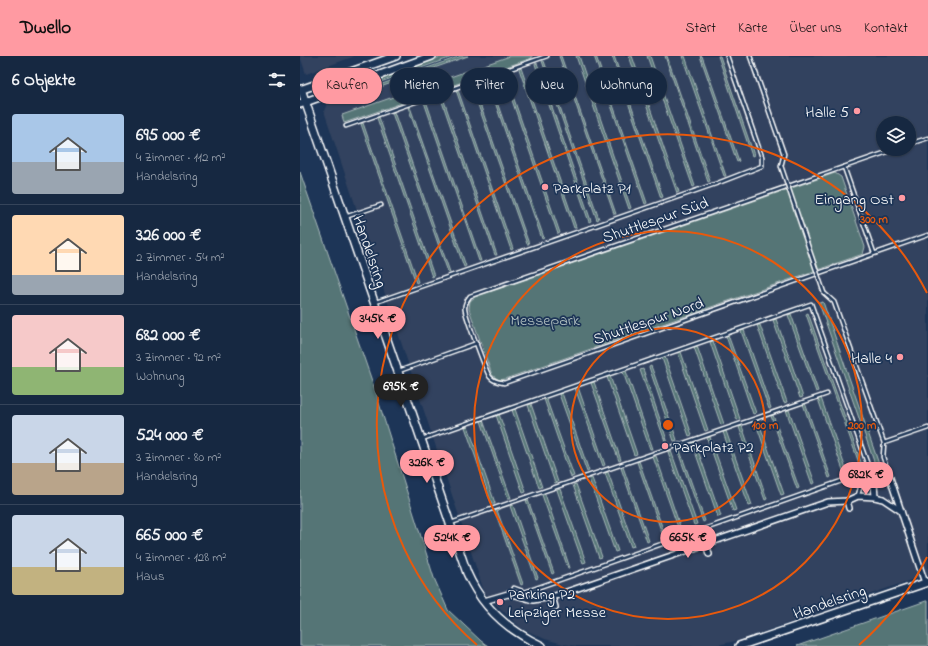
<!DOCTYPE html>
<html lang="de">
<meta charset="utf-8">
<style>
body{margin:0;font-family:"Indie Flower",sans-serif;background:#1f3048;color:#f1f3f6;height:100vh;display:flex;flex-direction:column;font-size:15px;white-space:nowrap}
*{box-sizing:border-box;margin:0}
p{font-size:13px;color:#9ea6b1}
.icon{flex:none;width:22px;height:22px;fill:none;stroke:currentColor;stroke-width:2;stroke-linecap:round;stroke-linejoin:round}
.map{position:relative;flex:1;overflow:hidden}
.details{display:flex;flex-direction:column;background:#162841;width:300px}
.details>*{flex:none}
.hud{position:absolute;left:12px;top:12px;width:380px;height:36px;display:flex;gap:8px}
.fabs{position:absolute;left:576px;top:60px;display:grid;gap:8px}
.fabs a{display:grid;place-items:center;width:40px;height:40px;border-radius:50%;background:#162841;box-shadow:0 1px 3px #0004,0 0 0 1px #35445a;font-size:20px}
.price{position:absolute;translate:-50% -34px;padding:0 9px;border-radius:14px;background:#ff9aa2;color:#111;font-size:13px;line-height:26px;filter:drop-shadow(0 1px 2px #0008)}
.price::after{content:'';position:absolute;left:50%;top:24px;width:12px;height:9px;margin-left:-6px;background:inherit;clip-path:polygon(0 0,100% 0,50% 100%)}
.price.active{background:#222;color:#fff}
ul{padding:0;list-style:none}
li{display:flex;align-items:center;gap:12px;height:100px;padding:0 12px}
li+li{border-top:1px solid #35445a}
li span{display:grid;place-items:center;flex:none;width:112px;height:80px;border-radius:4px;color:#555}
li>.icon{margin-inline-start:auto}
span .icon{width:48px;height:48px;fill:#fffc;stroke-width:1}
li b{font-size:17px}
h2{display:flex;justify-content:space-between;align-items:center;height:48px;padding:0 12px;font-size:17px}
.tag{padding:0 14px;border-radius:18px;background:#162841;box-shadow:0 1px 3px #0004,0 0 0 1px #35445a;font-size:14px;line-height:36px}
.tag.active{background:#ff9aa2;color:#111}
header{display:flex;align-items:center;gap:24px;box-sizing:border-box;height:56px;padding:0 20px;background:#ff9aa2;color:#111}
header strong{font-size:19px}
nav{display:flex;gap:22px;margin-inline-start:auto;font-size:14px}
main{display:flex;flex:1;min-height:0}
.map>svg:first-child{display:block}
.built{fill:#32425e;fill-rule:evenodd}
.green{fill:#547576;stroke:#aababa}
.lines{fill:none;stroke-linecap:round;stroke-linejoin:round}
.service-casing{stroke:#fff;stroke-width:5.5}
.minor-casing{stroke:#fff;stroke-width:8}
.secondary-casing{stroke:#fff;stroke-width:10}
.service{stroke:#1d3557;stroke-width:2.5}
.minor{stroke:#1d3557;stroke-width:5}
.secondary{stroke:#1d3557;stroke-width:7}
.service-bridge-casing{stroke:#fff;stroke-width:5.5;stroke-linecap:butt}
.service-bridge{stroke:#1d3557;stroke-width:2.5}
.ring{fill:none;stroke:#e8590c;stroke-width:2}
.poi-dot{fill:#ff9aa2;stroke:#1d3557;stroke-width:1.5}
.labels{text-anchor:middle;stroke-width:3.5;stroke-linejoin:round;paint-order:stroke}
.poi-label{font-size:16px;fill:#fff;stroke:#1d3557;text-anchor:end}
.street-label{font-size:16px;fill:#fff;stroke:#1d3557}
.park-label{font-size:16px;fill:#b2c1c1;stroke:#1d3557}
.centre{fill:#e8590c;stroke:#1d3557;stroke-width:2}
.ring-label{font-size:12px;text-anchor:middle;font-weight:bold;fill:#e8590c;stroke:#1d3557;stroke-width:3.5;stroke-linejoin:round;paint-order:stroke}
</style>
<header>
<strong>Dwello</strong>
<nav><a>Start</a><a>Karte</a><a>Über uns</a><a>Kontakt</a></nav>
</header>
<main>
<section class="details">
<h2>6 Objekte<svg class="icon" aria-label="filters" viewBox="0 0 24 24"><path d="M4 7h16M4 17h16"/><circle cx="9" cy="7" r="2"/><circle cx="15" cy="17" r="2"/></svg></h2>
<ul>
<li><span style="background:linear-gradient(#a9c7e8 60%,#9aa5b1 0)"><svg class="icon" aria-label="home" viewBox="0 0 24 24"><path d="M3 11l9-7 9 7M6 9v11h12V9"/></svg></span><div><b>695 000 €</b><p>4 Zimmer · 112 m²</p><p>Handelsring</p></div></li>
<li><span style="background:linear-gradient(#ffd9b3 75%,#9aa5b1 0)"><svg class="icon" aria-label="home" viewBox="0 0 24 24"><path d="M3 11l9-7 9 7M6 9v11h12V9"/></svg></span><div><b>326 000 €</b><p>2 Zimmer · 54 m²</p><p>Handelsring</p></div></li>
<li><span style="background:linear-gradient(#f6c9c9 65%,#8fb573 0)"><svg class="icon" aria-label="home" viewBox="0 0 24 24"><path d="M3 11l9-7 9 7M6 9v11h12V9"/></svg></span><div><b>682 000 €</b><p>3 Zimmer · 92 m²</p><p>Wohnung</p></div></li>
<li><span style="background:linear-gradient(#c9d6e8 60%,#b9a48a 0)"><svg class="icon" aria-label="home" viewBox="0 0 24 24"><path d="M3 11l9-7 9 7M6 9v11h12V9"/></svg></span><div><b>524 000 €</b><p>3 Zimmer · 80 m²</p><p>Handelsring</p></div></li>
<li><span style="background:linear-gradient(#c9d6e8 65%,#c2b280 0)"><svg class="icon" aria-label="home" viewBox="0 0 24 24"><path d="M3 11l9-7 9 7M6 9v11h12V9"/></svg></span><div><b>665 000 €</b><p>4 Zimmer · 128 m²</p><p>Haus</p></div></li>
</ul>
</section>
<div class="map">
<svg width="628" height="590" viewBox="0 0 628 590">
<rect width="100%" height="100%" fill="#1d3557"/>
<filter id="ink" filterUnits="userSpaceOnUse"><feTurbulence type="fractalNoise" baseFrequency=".025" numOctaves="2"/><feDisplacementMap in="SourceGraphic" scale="8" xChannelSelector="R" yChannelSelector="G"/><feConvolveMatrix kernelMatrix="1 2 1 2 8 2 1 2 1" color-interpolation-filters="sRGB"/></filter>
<g filter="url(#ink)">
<!-- built -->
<g class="built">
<path d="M0,0h55l-49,18z"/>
<path d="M166,0h462v518l-188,66 -27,6h-136l-14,-2 -18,-5 -24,-11 -36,-34 -161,-483 3,-8zM583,67h26v26h-26z"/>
</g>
<!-- green -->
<g class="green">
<path d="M155,0l-123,43 -6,2 10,-6 104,-38z"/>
<path d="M161,0h7l-130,46 -1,-2z"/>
<path d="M210,0h22v2l-188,65 -2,-8z"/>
<path d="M259,0h2l55,158h-2z"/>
<path d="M276,0h3l52,152 -2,1z"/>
<path d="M294,0h2l51,147 -2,1z"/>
<path d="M312,0h2l49,141 -2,1z"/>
<path d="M329,0h3l47,136 -2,1z"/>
<path d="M347,0h3l45,130 -2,1z"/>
<path d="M365,0h2l43,125 -2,1z"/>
<path d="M382,0h3l41,120h-2z"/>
<path d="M400,0h2l37,105 -2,1z"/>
<path d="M418,0h2l34,99 -2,1z"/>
<path d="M242,5h2l55,158 -2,1z"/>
<path d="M237,7l54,158 -2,1 -54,-158z"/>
<path d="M221,12l55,159v1h-2l-55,-159z"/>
<path d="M205,17l55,160 -2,1 -55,-160z"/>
<path d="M187,23h2l55,159 -2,1z"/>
<path d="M173,28l56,160h-2l-56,-159z"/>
<path d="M156,34h2l55,159 -2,1z"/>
<path d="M142,39l55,160h-2l-55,-159z"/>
<path d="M126,45l55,160h-2l-55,-159z"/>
<path d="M108,51h2l56,159 -2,1z"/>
<path d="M94,56l56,160h-2l-56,-159z"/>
<path d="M79,61l55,159 -2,1 -55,-159z"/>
<path d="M63,67l55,159 -2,1 -55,-159z"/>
<path d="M0,116l73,212 61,194 14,32 33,31 7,5h-188z"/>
<path d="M535,117l6,4 24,70 -2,7 -358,125 -6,1 -7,-5 -23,-66 1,-8 5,-4z"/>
<path d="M523,246l58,168h-4l-58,-167z"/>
<path d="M508,257l54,152 -2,1 -54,-152z"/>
<path d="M491,258l27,77 -2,1 -28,-77z"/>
<path d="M476,263l27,78 -3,1 -27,-78z"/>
<path d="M457,269h3l27,77 -3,1z"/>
<path d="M444,274l27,78 -2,1 -28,-78z"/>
<path d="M428,279l28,78 -3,1 -27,-78z"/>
<path d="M413,285l27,78 -3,1 -27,-78z"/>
<path d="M397,290l27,78 -3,1 -27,-78z"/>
<path d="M381,296l27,78 -3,1 -27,-78z"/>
<path d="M365,301l27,78 -3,1 -27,-78z"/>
<path d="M351,310l3,8 23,66 -3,1 -25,-74z"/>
<path d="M343,313l25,74 -2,1 -26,-74z"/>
<path d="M326,315l27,78h-3l-27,-77z"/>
<path d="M310,320l27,78 -3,1 -27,-78z"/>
<path d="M294,326l27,78 -2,1 -28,-78z"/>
<path d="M278,331l27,78 -2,1 -28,-78z"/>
<path d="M262,337l27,78 -2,1 -28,-78z"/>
<path d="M246,342l28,78 -3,1 -27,-78z"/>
<path d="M521,342l26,74 -3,1 -26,-74z"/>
<path d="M505,347l26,74 -2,1 -26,-74z"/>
<path d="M231,348l27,78 -3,1 -27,-78z"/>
<path d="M215,353l27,78 -3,1 -27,-78z"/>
<path d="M486,354h3l26,73 -3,1z"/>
<path d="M199,358l27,78 -3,1 -27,-78z"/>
<path d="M473,359l26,73 -2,1 -26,-73z"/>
<path d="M183,364l28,78h-3l-27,-77z"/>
<path d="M458,364l26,74 -3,1 -26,-74z"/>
<path d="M168,370l27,77v1h-3l-27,-77z"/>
<path d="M442,370l25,73 -2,1 -26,-73z"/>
<path d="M426,375l26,74 -3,1 -26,-74z"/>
<path d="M410,381l26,73 -3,1 -26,-73z"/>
<path d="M395,386l26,74 -3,1 -26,-74z"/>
<path d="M379,392l26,73 -2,1 -26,-73z"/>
<path d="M371,395l26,73 -3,1 -26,-73z"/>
<path d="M356,400l25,73 -2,1 -26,-73z"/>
<path d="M339,405l26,74 -2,1 -26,-74z"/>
<path d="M323,411l26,74 -2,1 -26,-74z"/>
<path d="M308,416l26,74 -3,1 -26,-74z"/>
<path d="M292,422l26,73 -3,1 -26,-73z"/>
<path d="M276,428l26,73 -3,1 -26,-73z"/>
<path d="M260,433l26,73 -3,1 -26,-73z"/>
<path d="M245,438l25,74h-2l-26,-73z"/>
<path d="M226,444h2l26,73 -2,1z"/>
<path d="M213,449l25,73 -2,1 -26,-73z"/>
<path d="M197,454l26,74 -2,1 -26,-74z"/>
<path d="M626,545h2v45h-131z"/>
</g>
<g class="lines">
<defs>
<g id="service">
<path d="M450,0l34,98 -3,12"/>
<path d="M46,70l201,-70"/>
<path d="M609,88l19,-6"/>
<path d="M596,93l-426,147c-3,4 -6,8 -5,14 1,7 22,64 25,67 4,5 9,5 14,6l424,-148"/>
<path d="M544,111l30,86"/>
<path d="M45,161l36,-12"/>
<path d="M524,237l10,9 50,141 -1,14 5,15"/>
<path d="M76,246l342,-119 44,-17v-9l-35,-101"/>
<path d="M99,315l78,-28"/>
<path d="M122,383l389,-135 59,167 -345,121 -11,-4"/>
<path d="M584,387l44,-15"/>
<path d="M557,419l3,13 -2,7"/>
<path d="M151,467l376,-129"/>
</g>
<g id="minor">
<path d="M588,416l37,111"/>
<path d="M590,422l-16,6 1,13 8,2 18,12"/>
<path d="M547,445l2,7"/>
<path d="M406,488l3,10"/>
<path d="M252,541l3,10"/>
<path d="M184,545l24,-7 8,1 17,5 19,-3 276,-95 19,-1 11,-5 17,1"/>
</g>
<g id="secondary">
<path d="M1,33l166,484c15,34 42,58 75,73"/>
<path d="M0,34l96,-34"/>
<path d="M0,48l132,-48"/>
<path d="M439,590l189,-64"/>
</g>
</defs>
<!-- service casing -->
<use href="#service" class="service-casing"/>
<!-- minor casing -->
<use href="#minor" class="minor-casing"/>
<!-- secondary casing -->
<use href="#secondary" class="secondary-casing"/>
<!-- service -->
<use href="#service" class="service"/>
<!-- minor -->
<use href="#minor" class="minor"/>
<!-- secondary -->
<use href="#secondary" class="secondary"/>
<defs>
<path id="service-bridge" d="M481,110l43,127"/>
</defs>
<!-- service-bridge casing -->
<use href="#service-bridge" class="service-bridge-casing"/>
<!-- service-bridge -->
<use href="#service-bridge" class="service-bridge"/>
</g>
</g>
<!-- distance rings -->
<g class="ring">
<circle cx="368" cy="369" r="97"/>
<circle cx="368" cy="369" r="194"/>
<path d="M627 501A291 291 0 0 1 559 589M177 589A291 291 0 1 1 627 237"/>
</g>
<!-- markers -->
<g class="poi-dot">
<circle cx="557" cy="55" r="4"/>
<circle cx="245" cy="131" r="4"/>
<circle cx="602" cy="142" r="4"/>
<circle cx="600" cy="301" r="4"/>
<circle cx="365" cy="390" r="4"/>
<circle cx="200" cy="546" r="4"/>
</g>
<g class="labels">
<!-- poi labels -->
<g class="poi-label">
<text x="549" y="61">Halle 5</text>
<text x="253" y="137" text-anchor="start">Parkplatz P1</text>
<text x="594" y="148">Eingang Ost</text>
<text x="592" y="307">Halle 4</text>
<text x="373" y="396" text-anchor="start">Parkplatz P2</text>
<text x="208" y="543" text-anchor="start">Parking P2<tspan x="208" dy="18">Leipziger Messe</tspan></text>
</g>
<!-- street labels -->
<g class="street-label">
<text transform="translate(355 163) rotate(-19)" y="6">Shuttlespur Süd</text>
<text transform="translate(71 195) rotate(71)" y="6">Handelsring</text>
<text transform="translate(348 264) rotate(-19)" y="6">Shuttlespur Nord</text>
<text transform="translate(529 545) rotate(-19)" y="6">Handelsring</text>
</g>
<!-- park labels -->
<g class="park-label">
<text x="245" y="269">Messepark</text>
</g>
</g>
<circle cx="368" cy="369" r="6" class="centre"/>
<g class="ring-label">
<text x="574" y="167">300 m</text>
<text x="465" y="373">100 m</text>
<text x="562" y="373">200 m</text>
</g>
</svg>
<div class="fabs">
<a><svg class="icon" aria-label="layers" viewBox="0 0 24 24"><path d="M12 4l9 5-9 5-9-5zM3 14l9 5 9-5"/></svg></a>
</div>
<b class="price" style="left:78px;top:284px">345K €</b>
<b class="price active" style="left:101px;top:352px">695K €</b>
<b class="price" style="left:127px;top:428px">326K €</b>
<b class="price" style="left:566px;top:440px">682K €</b>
<b class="price" style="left:152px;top:503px">524K €</b>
<b class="price" style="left:388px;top:503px">665K €</b>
<div class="hud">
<a class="tag active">Kaufen</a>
<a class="tag">Mieten</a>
<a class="tag">Filter</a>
<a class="tag">Neu</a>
<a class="tag">Wohnung</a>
</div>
</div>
</main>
